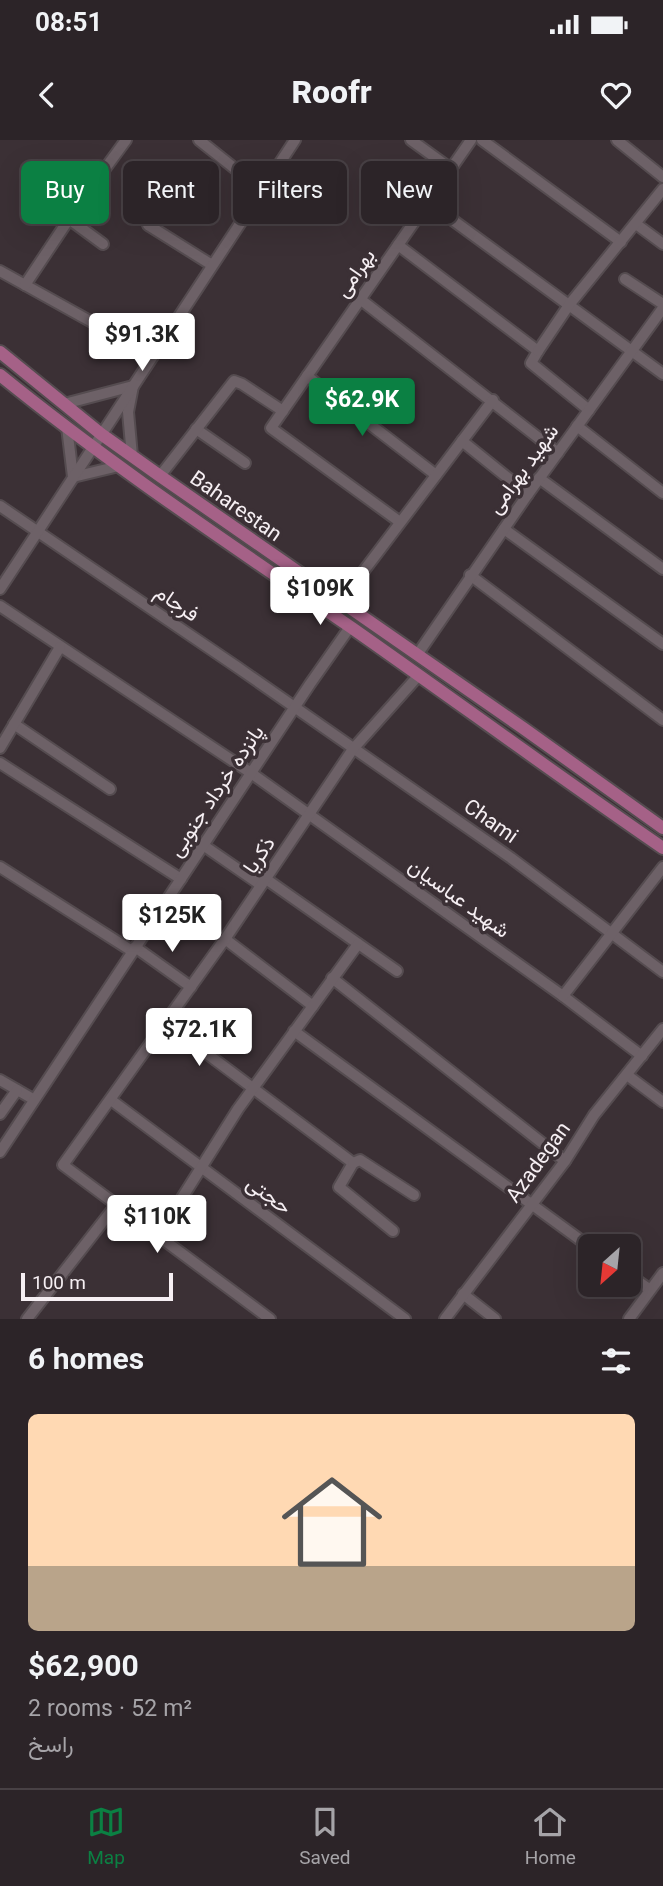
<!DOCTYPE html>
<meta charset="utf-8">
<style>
body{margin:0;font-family:Georgia,Vazirmatn,serif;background:#383034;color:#f1f3f6;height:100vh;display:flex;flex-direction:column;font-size:26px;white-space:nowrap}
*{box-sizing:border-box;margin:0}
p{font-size:23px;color:#a6a4a8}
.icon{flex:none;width:38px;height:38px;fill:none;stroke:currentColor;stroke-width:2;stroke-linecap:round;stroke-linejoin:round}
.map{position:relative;height:1179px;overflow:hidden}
.side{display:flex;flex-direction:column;background:#2c2428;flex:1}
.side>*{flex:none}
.top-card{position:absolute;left:21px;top:21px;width:621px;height:63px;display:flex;gap:14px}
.needle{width:46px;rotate:207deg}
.buttons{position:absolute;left:578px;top:1094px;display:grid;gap:14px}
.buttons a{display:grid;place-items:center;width:63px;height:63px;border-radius:10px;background:#2c2428;box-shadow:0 7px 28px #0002,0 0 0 2px #484145;font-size:35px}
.scale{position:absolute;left:21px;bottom:18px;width:152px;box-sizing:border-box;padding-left:7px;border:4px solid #f6eff3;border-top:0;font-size:19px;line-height:24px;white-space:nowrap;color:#f6eff3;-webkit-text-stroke:5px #3b3035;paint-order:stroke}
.price{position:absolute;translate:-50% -60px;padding:0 16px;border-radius:7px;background:#fff;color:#222;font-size:23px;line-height:46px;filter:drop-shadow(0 2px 4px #0008)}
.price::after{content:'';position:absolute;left:50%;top:42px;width:21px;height:16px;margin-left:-10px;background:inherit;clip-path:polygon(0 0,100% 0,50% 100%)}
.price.current{background:#0b8043;color:#fff}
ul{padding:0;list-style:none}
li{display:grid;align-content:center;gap:14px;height:371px;padding:0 28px}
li+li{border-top:2px solid #484145}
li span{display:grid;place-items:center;height:217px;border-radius:10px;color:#555}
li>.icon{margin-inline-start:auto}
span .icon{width:126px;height:126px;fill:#fffc;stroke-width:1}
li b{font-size:30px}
h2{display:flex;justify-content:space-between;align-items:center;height:84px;padding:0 28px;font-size:30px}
.pill{padding:0 24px;border-radius:10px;background:#2c2428;box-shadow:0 7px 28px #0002,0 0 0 2px #484145;font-size:24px;line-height:63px}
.pill.current{background:#0b8043;color:#fff}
.status{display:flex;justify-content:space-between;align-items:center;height:49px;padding:0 35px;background:#2c2428;direction:ltr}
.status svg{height:19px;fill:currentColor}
header{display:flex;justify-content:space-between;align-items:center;height:91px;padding:0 28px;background:#2c2428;font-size:32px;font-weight:800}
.dock{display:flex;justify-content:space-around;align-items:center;height:98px;border-top:2px solid #484145;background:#2c2428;font-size:19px;color:#a6a4a8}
.dock a{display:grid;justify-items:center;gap:4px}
.dock .current{color:#0b8043}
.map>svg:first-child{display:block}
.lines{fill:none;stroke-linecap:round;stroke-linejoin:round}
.minor-casing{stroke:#554c50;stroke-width:14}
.major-casing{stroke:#554c50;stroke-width:16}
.minor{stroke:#6d6167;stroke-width:10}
.major{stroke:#a56187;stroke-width:12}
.labels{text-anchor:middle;stroke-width:7;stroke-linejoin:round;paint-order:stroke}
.street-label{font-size:21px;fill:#f6eff3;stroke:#3b3035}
</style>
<div class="status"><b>08:51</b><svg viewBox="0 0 49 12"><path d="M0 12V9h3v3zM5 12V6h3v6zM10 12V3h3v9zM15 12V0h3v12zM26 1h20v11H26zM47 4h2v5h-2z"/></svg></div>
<header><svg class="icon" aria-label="back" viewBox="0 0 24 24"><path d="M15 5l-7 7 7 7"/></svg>Roofr<svg class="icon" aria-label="heart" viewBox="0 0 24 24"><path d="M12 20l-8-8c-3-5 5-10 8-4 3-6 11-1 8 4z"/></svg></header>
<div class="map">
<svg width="663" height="1179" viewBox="0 0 663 1179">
<rect width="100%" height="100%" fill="#3b3035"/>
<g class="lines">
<defs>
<g id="minor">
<path d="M199,0l64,51"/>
<path d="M411,0l40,29"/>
<path d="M482,0l139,102"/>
<path d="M617,0l46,37"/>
<path d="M428,62l235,172"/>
<path d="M69,79l34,25"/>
<path d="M636,84l27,20"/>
<path d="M148,85l64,40"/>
<path d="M398,105l140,106 -7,12 58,47"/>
<path d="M0,131l153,85"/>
<path d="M625,139l38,25"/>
<path d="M25,145l50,-75 51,-70"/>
<path d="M360,159l198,154"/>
<path d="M538,211l31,-46 94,-116"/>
<path d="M307,236l129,99"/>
<path d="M64,264l69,-18 -5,26 4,44"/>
<path d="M577,286l86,67"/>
<path d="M67,287l6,50 46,-11"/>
<path d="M196,289l49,34"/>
<path d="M462,301l66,53"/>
<path d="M160,336l74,-95 8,3 41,27"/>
<path d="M539,338l124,91"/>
<path d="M0,366l237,161 274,191 152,114"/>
<path d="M400,382l-129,-94 200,-288"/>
<path d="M504,389l159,115"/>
<path d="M470,435l193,145"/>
<path d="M0,449l295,-449"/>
<path d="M341,461l152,-201"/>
<path d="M0,466l251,167 312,223 79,60"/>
<path d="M417,515l111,-161 135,-186"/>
<path d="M14,584l96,65"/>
<path d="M0,608l60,-101"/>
<path d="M0,623l181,116"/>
<path d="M203,705l58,40"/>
<path d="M0,727l132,84"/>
<path d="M266,739l131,92"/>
<path d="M225,799l88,67"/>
<path d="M135,807l56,40"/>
<path d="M332,838l233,183"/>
<path d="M563,856l100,-129"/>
<path d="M166,883l187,140 -14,24 54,44"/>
<path d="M294,891l296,216"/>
<path d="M627,935l36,27"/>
<path d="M0,940l33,19"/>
<path d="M111,960l294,219"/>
<path d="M0,974l17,-24"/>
<path d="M0,1012l310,-468 40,-57"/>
<path d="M353,1023l7,-3 54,35"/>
<path d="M158,1096l80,-127 120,-165"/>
<path d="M628,1134l21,15"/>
<path d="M463,1154l32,25"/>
<path d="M27,1179l89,-114"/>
<path d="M270,1179l-207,-154 162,-226 128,-190 66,-74"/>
<path d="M445,1179l120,-158 29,-46 69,-86"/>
<path d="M629,1179l34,-46"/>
</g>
<g id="major">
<path d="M0,212l101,82 59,42 363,252 140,100"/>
<path d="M0,235c112,91 233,171 352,253 104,73 206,148 311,220"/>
</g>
</defs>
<!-- minor casing -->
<use href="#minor" class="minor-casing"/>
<!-- major casing -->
<use href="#major" class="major-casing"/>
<!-- minor -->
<use href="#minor" class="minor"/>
<!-- major -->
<use href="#major" class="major"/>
</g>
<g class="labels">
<!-- street labels -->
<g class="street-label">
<text transform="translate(355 133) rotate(-55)" y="7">بهرامی</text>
<text transform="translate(523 329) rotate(-54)" y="7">شهید بهرامی</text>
<text transform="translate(236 366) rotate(35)" y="7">Baharestan</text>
<text transform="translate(177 463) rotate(34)" y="7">فرجام</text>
<text transform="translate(216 651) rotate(-56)" y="7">پانزده خرداد جنوبی</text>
<text transform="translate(491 681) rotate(35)" y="7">Chami</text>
<text transform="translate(259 715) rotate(-56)" y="7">ذکریا</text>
<text transform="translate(459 758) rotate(36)" y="7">شهید عباسیان</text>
<text transform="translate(538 1022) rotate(-54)" y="7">Azadegan</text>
<text transform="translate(269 1055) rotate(36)" y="7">حجتی</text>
</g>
</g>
</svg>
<div class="buttons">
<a><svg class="needle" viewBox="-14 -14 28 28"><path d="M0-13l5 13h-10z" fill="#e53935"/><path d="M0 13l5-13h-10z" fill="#a6a4a8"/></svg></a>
</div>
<div class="scale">100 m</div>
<b class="price" style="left:142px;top:233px">$91.3K</b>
<b class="price current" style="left:362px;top:298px">$62.9K</b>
<b class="price" style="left:320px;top:487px">$109K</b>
<b class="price" style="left:172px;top:814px">$125K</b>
<b class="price" style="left:199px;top:928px">$72.1K</b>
<b class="price" style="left:157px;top:1115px">$110K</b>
<div class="top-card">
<a class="pill current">Buy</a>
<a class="pill">Rent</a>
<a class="pill">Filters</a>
<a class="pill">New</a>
</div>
</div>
<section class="side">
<h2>6 homes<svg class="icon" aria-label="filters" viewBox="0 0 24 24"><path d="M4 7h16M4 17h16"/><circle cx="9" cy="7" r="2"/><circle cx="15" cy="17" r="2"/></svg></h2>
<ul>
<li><span style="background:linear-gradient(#ffd9b3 70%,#b9a48a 0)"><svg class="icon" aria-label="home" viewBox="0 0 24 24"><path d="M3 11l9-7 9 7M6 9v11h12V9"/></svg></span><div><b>$62,900</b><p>2 rooms · 52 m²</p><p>راسخ</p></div></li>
</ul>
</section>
<nav class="dock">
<a class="current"><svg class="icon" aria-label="map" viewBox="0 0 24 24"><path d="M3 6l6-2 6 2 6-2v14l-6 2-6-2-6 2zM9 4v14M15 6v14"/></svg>Map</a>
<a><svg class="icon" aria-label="saved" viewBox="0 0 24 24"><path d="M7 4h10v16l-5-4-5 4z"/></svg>Saved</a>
<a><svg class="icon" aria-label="home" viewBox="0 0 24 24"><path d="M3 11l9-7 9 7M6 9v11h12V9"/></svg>Home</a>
</nav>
